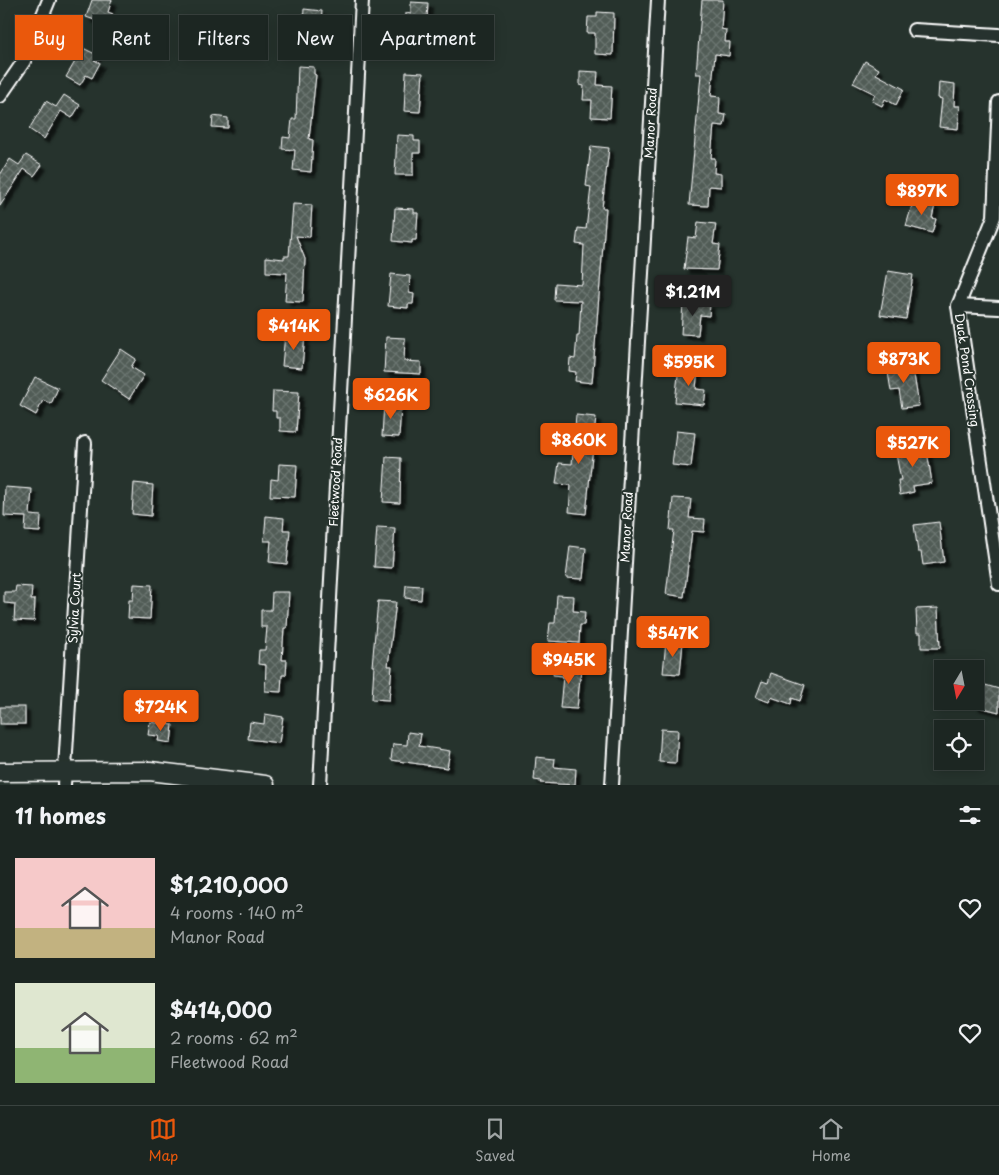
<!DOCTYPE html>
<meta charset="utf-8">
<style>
body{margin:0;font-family:"Playpen Sans",sans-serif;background:#252e2a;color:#f1f3f6;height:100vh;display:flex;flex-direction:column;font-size:19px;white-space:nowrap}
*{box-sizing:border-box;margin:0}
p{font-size:16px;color:#a0a5a5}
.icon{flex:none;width:28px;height:28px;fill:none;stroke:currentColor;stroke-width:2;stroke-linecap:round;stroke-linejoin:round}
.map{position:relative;height:785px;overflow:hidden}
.sheet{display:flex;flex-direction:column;background:#1c2622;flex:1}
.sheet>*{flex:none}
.banner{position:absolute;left:15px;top:15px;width:500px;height:45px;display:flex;gap:10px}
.needle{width:32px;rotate:190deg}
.fabs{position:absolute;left:934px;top:660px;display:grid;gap:10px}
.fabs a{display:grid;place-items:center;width:50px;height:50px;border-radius:0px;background:#1c2622;box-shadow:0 2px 12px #0003,0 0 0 1px #3a4340;font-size:25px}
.price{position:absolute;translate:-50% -42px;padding:0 11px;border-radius:5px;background:#ea580c;color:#fff;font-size:16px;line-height:32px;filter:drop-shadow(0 1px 2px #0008)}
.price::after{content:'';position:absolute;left:50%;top:30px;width:15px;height:11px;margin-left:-8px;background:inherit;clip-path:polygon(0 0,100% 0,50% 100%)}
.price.selected{background:#222;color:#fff}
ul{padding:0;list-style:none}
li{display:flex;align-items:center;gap:15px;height:125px;padding:0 15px}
li span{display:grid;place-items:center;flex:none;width:140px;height:100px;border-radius:0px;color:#555}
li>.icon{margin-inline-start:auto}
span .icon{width:60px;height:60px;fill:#fffc;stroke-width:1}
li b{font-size:21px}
h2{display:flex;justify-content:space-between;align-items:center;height:60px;padding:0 15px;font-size:21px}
.pill{padding:0 18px;border-radius:0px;background:#1c2622;box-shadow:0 2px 12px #0003,0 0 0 1px #3a4340;font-size:18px;line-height:45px}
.pill.selected{background:#ea580c;color:#fff}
.tabs{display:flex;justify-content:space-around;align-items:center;height:70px;border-top:1px solid #3a4340;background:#1c2622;font-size:14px;color:#a0a5a5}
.tabs a{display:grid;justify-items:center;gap:2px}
.tabs .selected{color:#ea580c}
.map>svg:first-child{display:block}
.building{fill:url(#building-cross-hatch);stroke:#fff;filter:url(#shadow)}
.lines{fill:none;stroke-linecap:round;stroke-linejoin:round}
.street-casing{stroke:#fff;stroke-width:16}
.secondary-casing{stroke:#fff;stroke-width:21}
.street{stroke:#26332d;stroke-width:12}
.secondary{stroke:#26332d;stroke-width:18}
.labels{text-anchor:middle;stroke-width:4;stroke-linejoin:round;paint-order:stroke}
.street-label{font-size:12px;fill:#fff;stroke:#26332d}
</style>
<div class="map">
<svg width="999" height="785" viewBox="0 0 999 785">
<defs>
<pattern id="building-cross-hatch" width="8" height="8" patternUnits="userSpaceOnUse" patternTransform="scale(1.25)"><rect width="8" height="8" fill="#515c57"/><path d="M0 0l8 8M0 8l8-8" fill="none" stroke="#6b7470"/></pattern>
<filter id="shadow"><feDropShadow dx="4.5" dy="4.5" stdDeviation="1" flood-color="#0009"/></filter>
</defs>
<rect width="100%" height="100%" fill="#26332d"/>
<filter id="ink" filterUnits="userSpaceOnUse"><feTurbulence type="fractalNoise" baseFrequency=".02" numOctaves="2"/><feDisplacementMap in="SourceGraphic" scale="10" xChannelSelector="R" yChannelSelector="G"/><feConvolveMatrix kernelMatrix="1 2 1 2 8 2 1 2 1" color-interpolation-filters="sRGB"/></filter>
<g filter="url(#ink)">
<!-- building -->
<g class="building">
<path d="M92,0h20l-4,12 5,2 -4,11 -23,-8z"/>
<path d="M702,0h21l-2,29 5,1 -1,12h5l-1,14 -14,-2 -4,42 9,1 -1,17 7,1 -2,11 -10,-1 -3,33h4l-1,15 7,1v13l-12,-1 -1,20 -19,-1 12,-131h-5z"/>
<path d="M411,2l17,1 -1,16h-4l-2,28 -17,-1 2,-33 5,1z"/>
<path d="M304,9l18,2 -3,31 -17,-1z"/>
<path d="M597,12l17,1 -1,42 -18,-1v-21h-8l1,-16h9z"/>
<path d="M83,48l14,7 -3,5 6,3 -8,15 -6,-3 -6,10 -14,-8z"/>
<path d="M865,61l14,8 -3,5 28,15 -8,16 -11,-6 -3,7 -10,-5 3,-7 -22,-11z"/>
<path d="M298,66l16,1v7l2,1 -7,64 4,1 -2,32 -18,-2 2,-20 -13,-1 1,-12 7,1 2,-19h4z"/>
<path d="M580,71l18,1 -1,13 15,1 -2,32 -19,-1 1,-17h-9l1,-14 -4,-1z"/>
<path d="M406,72l17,1 -3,39 -16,-1z"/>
<path d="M939,82l16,2 -1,22h6l-2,23 -19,-2 3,-28 -4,-1z"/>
<path d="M64,95l16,10 -8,13 -11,-7 -17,28 -15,-10 17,-28 10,6z"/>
<path d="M213,116l15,2v10l-16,-1z"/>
<path d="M397,135l17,1v5h6v12h-7v22h-18z"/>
<path d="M591,146l18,2 -7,60h4l-14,175 -17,-2 1,-9 -7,-1 1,-13 5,1 2,-23h2l2,-35 -27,-1 1,-17 27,2 2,-40 -8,-1 2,-16 8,1 5,-42 -5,-1z"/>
<path d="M26,155l16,10 -8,11 -10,-7 -24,37v-31l10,-16 9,6z"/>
<path d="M914,198l21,7 -3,13 4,1 -4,14 -26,-7z"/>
<path d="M293,204l19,1 -2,32 -14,-1 9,23 -2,43 -18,-1 2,-28 -21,-1v-15l18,2v-3h5z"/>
<path d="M395,208l19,1v4h4l-2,27h-4v3l-19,-2z"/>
<path d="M698,222l18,2 -3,20 7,1 -3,25 -33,-1 4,-32 8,1z"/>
<path d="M888,271l25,4 -7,44 -26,-4z"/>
<path d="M391,274l19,2 -1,17 5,1 -1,10h-5v4l-20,-2z"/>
<path d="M683,302l27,2 -1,12 -9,-1 -2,20 -17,-1z"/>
<path d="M285,334l20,1 -3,33 -20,-2z"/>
<path d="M386,337l19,1 -1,23 17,1v12l-37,-2z"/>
<path d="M121,349l15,10 -5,8 13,8 -15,24 -28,-19z"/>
<path d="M912,362l7,44 -17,2 -3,-18 -8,1 -4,-25z"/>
<path d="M679,366l19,2 -2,21 10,1 -2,15 -29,-3z"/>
<path d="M35,377l23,11 -7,16 -8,-4 -7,15 -16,-9z"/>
<path d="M273,391l26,1 -3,40 -16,-1v-13h-4v-7h-4z"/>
<path d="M384,403l17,2 -2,32 -17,-1z"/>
<path d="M576,415l20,2 -10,97 -17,-2 2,-27 -15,-1 3,-21 13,1z"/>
<path d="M676,431l19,2 -4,34 -19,-2z"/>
<path d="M926,444l6,39 -19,3 1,6 -14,3 -2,-15h3l-6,-31z"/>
<path d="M386,457l15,1 -1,45 -17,-1z"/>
<path d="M279,464l18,1 -2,32 -25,-1 1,-17 7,1z"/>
<path d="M134,483l19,2 -2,31 -19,-2z"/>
<path d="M5,487l27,2 -2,26 11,1 -1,16 -15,-1 1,-14 -22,-1z"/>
<path d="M673,498l18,1 -2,19 16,1 -1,13 -12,-1 -8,66 -18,-3 8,-64h-4z"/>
<path d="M266,516l18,2 -1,12h7l-3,34 -18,-2 2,-21h-7z"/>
<path d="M939,522l5,40 -21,3 -2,-13h-3l-4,-27z"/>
<path d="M377,527l18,1 -3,40 -18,-1z"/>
<path d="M570,546l16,2 -3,31 -17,-1z"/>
<path d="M134,584l18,1 -2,34 -22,-1 1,-18h4z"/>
<path d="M406,585l16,1 -1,14 -16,-2z"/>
<path d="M16,586l16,1 -1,13h4l-1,21 -20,-1 1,-16 -11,-1v-11h11z"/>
<path d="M272,592h17l-2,36h-3l-2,32h5l-1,15h-4l-1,17 -16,-1 1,-26 -8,-1 1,-14h6l2,-23h-6v-17h10z"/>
<path d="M557,595l17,1 -1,15 12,1 -1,13h-4l-1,18 -31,-2 2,-18h5z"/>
<path d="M378,601l18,1 -8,64h4l-3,34 -17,-1 2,-33h-2z"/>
<path d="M938,608l2,40h-19v-15h-4l-1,-24z"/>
<path d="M666,641l17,1 -3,32 -17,-1z"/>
<path d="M555,663l26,5 -4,41 -17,-1 3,-32 -10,-1z"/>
<path d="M771,673l34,12 -5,16 -8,-3 -1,6 -20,-7 -2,5 -13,-5 6,-16 6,2z"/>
<path d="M975,682l24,7v23l-24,-6z"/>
<rect x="0" y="707" width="25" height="17"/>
<path d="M265,714l18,3 -4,26 -31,-4 2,-17 14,2z"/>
<path d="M150,722l23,3 -2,18 -13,-2 1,-5 -11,-1z"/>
<path d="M661,729l17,1 -2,33 -17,-1z"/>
<path d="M408,732l13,2 -2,12 31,5 -3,17 -56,-8 2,-16 14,1z"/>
<path d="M536,757l19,2 -1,8 22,2 -1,16 -35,-2 1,-2 -7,-1z"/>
</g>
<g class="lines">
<defs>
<g id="street">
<path d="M914,30l85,5"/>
<path d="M0,96l24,-35 25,-61"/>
<path d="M999,102l-5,115 -36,89 41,278"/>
<path d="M958,306l41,2"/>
<path d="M64,785l21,-342"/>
<path d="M320,785l42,-785"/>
<path d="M612,785l46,-785"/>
</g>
<path id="secondary" d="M0,772l150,-1 115,14"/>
</defs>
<!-- street casing -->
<use href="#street" class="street-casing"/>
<!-- secondary casing -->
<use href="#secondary" class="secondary-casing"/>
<!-- street -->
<use href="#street" class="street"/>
<!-- secondary -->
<use href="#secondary" class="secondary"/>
</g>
</g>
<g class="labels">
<!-- street labels -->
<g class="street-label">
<text transform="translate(651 123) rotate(-87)" y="4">Manor Road</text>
<text transform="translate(967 370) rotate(82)" y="4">Duck Pond Crossing</text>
<text transform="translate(336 482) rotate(-87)" y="4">Fleetwood Road</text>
<text transform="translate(627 527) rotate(-87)" y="4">Manor Road</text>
<text transform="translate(75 608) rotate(-87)" y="4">Sylvia Court</text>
</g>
</g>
</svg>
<div class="fabs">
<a><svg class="needle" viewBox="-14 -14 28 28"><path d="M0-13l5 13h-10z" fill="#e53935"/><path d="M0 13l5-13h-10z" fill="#a0a5a5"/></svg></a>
<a><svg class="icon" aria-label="locate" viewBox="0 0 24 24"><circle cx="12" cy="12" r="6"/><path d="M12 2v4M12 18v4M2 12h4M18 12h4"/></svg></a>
</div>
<b class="price" style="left:922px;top:216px">$897K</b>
<b class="price selected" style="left:693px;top:317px">$1.21M</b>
<b class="price" style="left:294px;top:351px">$414K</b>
<b class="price" style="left:904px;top:384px">$873K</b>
<b class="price" style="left:689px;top:387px">$595K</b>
<b class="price" style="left:391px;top:420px">$626K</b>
<b class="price" style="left:579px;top:465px">$860K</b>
<b class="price" style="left:913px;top:468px">$527K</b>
<b class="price" style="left:673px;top:658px">$547K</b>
<b class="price" style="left:569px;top:685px">$945K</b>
<b class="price" style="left:161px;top:732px">$724K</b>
<div class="banner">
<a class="pill selected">Buy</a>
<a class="pill">Rent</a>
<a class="pill">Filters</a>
<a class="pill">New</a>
<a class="pill">Apartment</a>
</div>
</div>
<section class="sheet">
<h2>11 homes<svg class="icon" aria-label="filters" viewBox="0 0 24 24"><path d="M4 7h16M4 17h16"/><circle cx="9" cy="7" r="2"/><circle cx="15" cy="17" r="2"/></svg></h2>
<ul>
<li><span style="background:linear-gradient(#f6c9c9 70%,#c2b280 0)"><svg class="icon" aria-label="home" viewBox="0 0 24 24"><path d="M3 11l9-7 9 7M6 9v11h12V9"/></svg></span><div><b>$1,210,000</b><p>4 rooms · 140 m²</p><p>Manor Road</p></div><svg class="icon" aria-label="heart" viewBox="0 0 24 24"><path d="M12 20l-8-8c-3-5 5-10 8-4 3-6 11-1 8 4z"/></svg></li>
<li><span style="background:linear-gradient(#dfe7d0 65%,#8fb573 0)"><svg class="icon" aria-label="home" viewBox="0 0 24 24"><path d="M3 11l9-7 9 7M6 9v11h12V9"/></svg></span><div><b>$414,000</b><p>2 rooms · 62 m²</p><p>Fleetwood Road</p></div><svg class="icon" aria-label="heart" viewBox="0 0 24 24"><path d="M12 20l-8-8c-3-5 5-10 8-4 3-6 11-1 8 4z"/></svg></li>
</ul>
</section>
<nav class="tabs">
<a class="selected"><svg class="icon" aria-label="map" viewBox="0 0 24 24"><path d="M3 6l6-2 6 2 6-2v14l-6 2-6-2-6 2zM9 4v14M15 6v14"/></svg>Map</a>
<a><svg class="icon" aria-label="saved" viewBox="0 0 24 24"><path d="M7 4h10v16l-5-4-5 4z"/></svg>Saved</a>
<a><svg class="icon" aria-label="home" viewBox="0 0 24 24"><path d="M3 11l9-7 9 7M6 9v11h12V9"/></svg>Home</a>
</nav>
